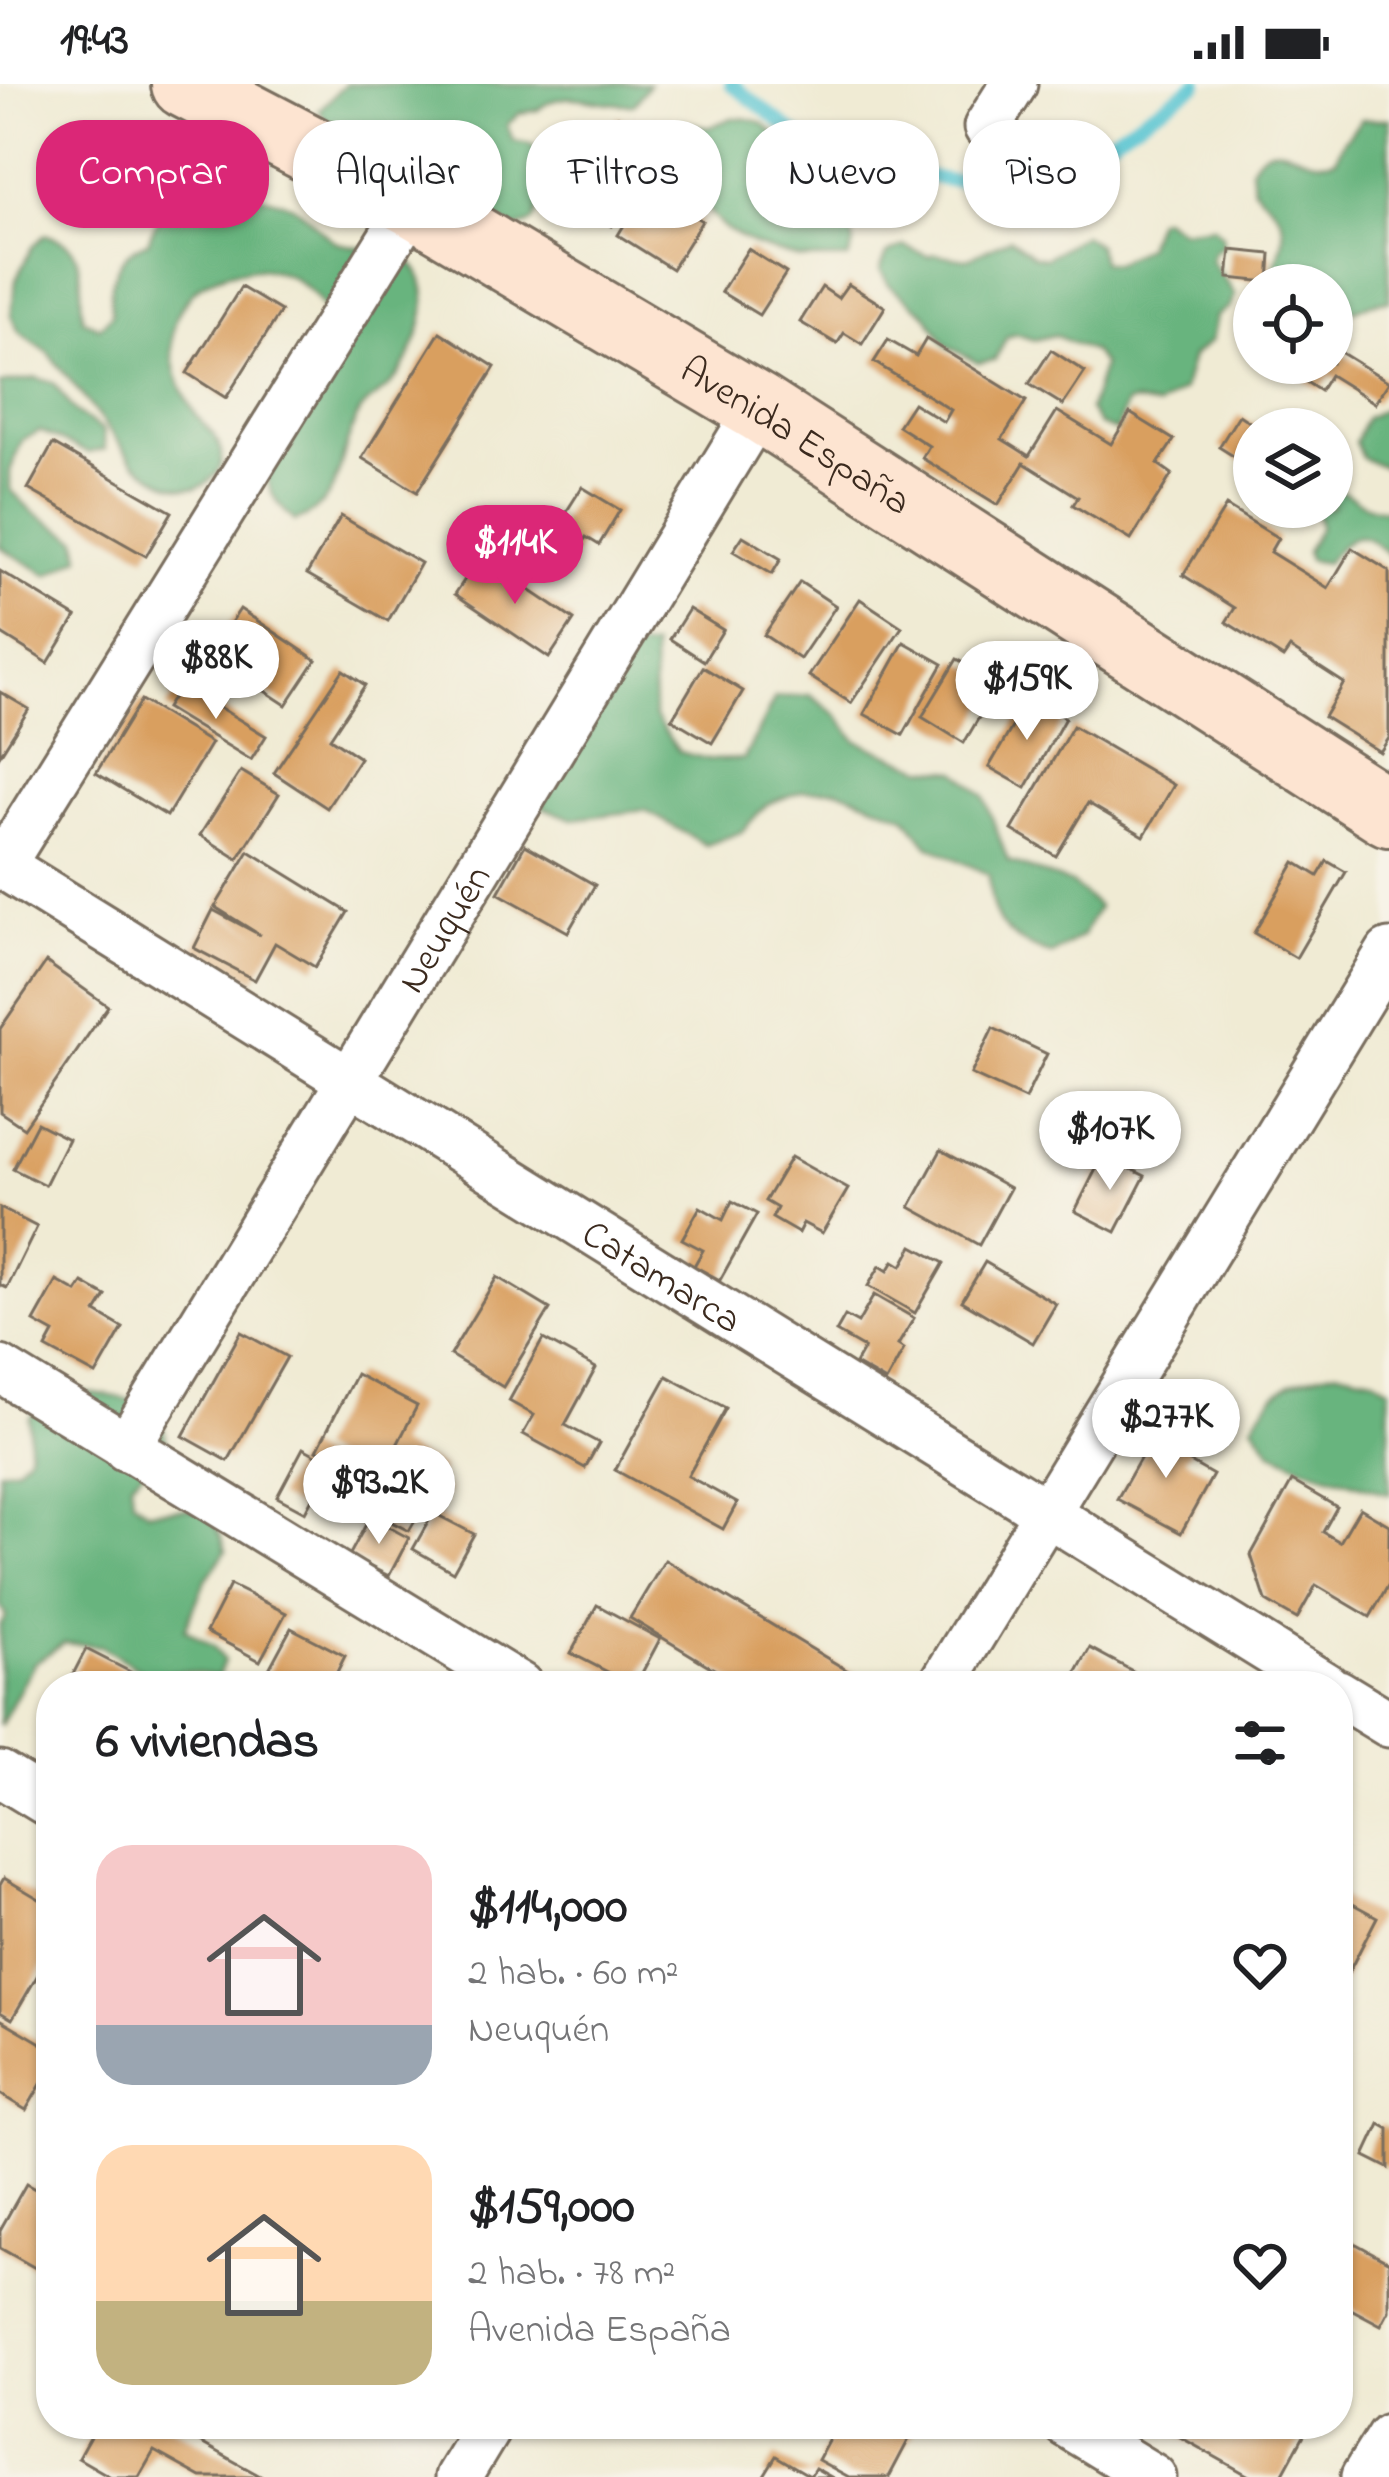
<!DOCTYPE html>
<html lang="es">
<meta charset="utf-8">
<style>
body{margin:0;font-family:"Indie Flower",sans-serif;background:#f2f2f2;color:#202124;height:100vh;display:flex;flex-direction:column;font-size:45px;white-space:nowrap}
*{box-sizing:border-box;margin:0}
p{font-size:39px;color:#757577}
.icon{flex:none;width:66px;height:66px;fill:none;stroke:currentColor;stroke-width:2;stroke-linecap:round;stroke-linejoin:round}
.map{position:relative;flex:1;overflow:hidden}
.sheet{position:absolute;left:36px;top:1587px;width:1317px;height:768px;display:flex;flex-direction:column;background:#fff;border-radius:48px;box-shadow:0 3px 9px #0004}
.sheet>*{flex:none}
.guide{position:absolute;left:36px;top:36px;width:1317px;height:108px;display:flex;gap:24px}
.fabs{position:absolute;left:1233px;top:180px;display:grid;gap:24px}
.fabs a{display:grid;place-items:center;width:120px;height:120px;border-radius:50%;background:#fff;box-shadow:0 3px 9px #0004;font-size:60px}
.price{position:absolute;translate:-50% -102px;padding:0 27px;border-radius:42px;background:#fff;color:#222;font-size:39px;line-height:78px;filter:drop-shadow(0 3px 6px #0008)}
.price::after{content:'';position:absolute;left:50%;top:72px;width:36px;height:27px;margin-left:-18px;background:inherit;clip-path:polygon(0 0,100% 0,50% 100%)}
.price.active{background:#db2777;color:#fff}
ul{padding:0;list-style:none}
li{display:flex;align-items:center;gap:36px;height:300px;padding:0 60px}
li span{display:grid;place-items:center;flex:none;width:336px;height:240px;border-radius:36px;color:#555}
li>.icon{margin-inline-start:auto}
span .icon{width:144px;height:144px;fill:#fffc;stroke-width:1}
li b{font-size:51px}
h2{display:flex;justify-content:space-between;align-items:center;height:144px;padding:0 60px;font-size:51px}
.tag{padding:0 42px;border-radius:48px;background:#fff;box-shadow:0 3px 9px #0004;font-size:42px;line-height:108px}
.tag.active{background:#db2777;color:#fff}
.status{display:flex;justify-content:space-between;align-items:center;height:84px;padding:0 60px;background:#fff;direction:ltr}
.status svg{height:33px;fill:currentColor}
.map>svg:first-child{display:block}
.forest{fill:#68b47e;stroke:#526f4e;stroke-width:3}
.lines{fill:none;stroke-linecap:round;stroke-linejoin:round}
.stream{stroke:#59c5d2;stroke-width:14}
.building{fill:#d99f5e}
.street-casing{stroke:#7a6e5e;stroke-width:51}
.secondary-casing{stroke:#7a6e5e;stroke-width:72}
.street{stroke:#fff;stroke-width:45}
.secondary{stroke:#fde4d1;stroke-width:66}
.labels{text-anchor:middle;stroke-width:12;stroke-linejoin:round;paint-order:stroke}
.street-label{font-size:39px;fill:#3b2a1e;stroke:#f7f3e8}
</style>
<div class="status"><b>19:43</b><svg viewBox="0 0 49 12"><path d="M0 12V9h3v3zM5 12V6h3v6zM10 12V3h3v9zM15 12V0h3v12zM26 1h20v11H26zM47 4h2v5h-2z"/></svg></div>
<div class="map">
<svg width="1389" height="2393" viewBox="0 0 1389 2393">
<rect width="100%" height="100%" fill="#f7f3e8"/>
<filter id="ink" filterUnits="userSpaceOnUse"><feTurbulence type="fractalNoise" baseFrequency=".00833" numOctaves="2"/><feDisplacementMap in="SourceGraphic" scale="24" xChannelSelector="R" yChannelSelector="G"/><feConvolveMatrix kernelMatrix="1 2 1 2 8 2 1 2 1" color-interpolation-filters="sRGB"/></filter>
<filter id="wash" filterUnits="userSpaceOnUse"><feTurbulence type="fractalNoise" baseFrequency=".004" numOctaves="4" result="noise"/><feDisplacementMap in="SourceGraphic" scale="48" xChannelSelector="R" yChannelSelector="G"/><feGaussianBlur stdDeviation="2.7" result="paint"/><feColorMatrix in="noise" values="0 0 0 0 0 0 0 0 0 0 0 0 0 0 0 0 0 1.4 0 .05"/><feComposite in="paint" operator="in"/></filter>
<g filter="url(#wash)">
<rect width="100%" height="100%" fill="#f0ebd4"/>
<!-- forest -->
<g class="forest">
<path d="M346,0h303l-15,20c-38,4 -68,-20 -96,6l-18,3 -13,12 6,16 17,3 13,12c-9,23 2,45 -10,66l-17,7 -177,-91 -20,-28z"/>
<path d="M732,34c61,-3 40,46 64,72 14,15 36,16 51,28l7,25 -6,16h-48l-44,-13 -32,-18 -25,-28 -39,-15 -3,-9 13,-23 -5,-17 3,-9 15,-6 24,7z"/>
<path d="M1362,35h27v182c-24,-2 -34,16 -57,14v-30l-56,-3 -4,-8c8,-21 20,-47 2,-66 -7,-8 -15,-13 -21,-21l-2,-19c23,-44 49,2 85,-9l8,-19z"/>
<path d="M213,104c28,5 64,6 89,24 12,9 21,24 35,30 23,9 50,4 71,19 36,26 7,98 -18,124 -11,11 -26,17 -33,32 -20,40 -13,87 -62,104 -27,-24 -42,-51 -4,-73l34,-137c-14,-24 -39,-43 -67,-42 -88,2 -107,77 -63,144 9,13 23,22 26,38 1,9 -1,19 -7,25 -23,27 -60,2 -81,-15l-84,-108 -30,-21 -8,-17 5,-35 16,-33 13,-12c48,10 32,49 38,85l17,7 12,-13c-5,-31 4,-61 36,-72 9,-32 33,-48 65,-54z"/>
<path d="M1162,134l18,12 33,-4 9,10 1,9 -10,7 -2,9 24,34 -6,13 -13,8 -5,25 -19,15 -9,34 -26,17 -22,-5 -9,2 -10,27 -17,-6 -10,-15 14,-45 -11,-13 -38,-17 -20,5 -18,-6 -9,3 -12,23 -17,3 -32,-18 -20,-31 -37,-29 -9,-15 7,-16 17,-8 26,11 3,-3 34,5 43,-21 24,18 12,2 37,-23 14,10 5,17 12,2 31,-17 11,-28z"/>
<path d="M36,294l18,5 21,29 28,19 2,18 -17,4 -48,-22 -18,9 -12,31v18l24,24 44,26 3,18 -33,18 -48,-28v-163z"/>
<path d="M1389,322v63l-27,-11 -7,-16 11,-24z"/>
<path d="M1333,406c22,2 25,19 56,20v46c-29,-30 -39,-23 -63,7l-18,-3 -2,-9 14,-24 -5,-17 17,-3z"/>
<path d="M620,564h33l1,68 25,36 32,8 33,-1 31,-61 35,-3 27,20 20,26 66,27 34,3 27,25 24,65 64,23 26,23 -15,28 -31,20c-47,-18 -61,-29 -63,-80l-61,-30 -23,-29 -68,-27 -35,2 -35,13 -26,28 -35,13 -61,-35 -72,9 -32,-12z"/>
<path d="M1337,1286l36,7 16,11v106l-84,-27 -33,-16 -19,-26c24,-42 37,-44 84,-55z"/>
<path d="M73,1307c40,5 94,6 94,57l-36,34 2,18 14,11c42,-2 65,-12 79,40l-21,30 -20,48 29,17 10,15 -6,16 -35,-6 -35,4 -47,-29 -37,-3 -30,20 -34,63v-100l6,-10 -6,-11v-135l17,-3 12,-13v-36l12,-14z"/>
</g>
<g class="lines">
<!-- stream -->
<path class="stream" d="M731,0l87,67 128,29 94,3 157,-99"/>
</g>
<g id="blocks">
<!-- building -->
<g class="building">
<path d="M618,32l45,29 -51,81 -67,-42 36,-56 21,13z"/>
<path d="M648,102l54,35 -30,48 -54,-34z"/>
<path d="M748,165l38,24 -27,42 -38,-23z"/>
<path d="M1231,166l40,4 -2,28 -41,-4z"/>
<path d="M848,200l37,23 -23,37 -18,-11 -7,11 -37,-22 22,-35 16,11z"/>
<path d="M241,203l40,24 -55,87 -39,-25z"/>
<path d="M440,248l55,35 -78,125 -55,-34z"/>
<path d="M926,255l100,62 -24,38 27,17 28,-45 54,33 19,-31 44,27 -16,24 14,10 -41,66 -58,-35 5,-8 -54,-34 -26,42 -76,-47 7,-12 -31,-20 15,-23 31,19 7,-12 -77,-48 14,-22 28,16z"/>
<path d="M1332,263l57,35 -14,21 -45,-28 -10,16 -26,-17 4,-7 -7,-4h41z"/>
<path d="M1051,266l34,22 -22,33 -34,-21z"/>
<path d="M1239,331l21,14h-6v40l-35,-22z"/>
<path d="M53,360l119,68 -26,44 -118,-67z"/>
<path d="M582,403l38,23 -21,35 -13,-8 -14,23 -26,-16z"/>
<path d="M1226,422l52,32 -8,14 58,36 24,-40 37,23v167l-9,14 -56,-35 20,-34 -54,-35 -7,10 -57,-36 9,-14 -52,-33z"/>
<path d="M341,432l80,47 -33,58 -81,-47z"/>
<path d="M743,452l38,23 -9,15 -39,-23z"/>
<path d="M480,473l94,63 -25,38 -94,-64z"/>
<path d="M0,487l76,46 -28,46 -48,-30z"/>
<path d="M800,498l36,24 -36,53 -36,-24z"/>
<path d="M860,515l42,28 -51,76 -42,-27z"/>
<path d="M240,525l76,51 -30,45 -76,-50z"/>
<path d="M689,525l34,21 -19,31 -34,-22z"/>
<path d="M904,558l39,22 -40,71 -39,-21z"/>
<path d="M957,575l42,24 -35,60 -42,-26z"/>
<path d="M703,583l40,24 -31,52 -40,-24z"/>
<path d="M343,586l22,15 -35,53 30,20 -33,50 -53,-35z"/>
<path d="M181,600l85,52 -15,24 -85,-52z"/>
<path d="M0,608l29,17 -29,46z"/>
<path d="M1029,614l36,20 -39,70 -37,-21z"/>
<path d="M141,616l70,43 -44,73 -71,-43z"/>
<path d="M1073,642l101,59 -30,51 -56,-33 -32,53 -44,-26z"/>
<path d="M241,687l38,23 -41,65 -38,-24z"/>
<path d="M525,761l70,40 -27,47 -70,-39z"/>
<path d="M249,767l99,61 -33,55 -40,-24 -20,37 -61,-32 19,-38 47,25 -45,-28z"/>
<path d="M1327,777l19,11 -50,86 -42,-25 41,-71 23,14z"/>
<path d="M46,878l62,44 -84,122 -24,-16v-83z"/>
<path d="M993,944l54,26 -22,45 -54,-25z"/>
<path d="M37,1039l31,16 -23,46 -32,-16z"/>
<path d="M941,1066l69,38 -31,57 -69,-38z"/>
<path d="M1103,1071l42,21 -29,56 -41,-21z"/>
<path d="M791,1073l57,32 -26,44 -19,-10 -5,10 -26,-15 5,-10 -12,-7z"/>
<path d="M732,1117l25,13 -37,66 -26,-14 9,-16 -21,-11 18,-32 23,13z"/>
<path d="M0,1124l37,19 -30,61 -7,-3z"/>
<path d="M913,1162l31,17 -29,50 -47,-27 12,-20 8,5 6,-10 8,5z"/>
<path d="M985,1178l71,42 -23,39 -71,-42z"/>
<path d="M497,1193l53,32 -47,78 -53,-32z"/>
<path d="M57,1197l20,11 6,-9 23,13 -10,16 27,16 -27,47 -50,-27 8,-15 -20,-11z"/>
<path d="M874,1211l40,23 -16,27 6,4 -18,33 -31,-18 9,-16 -28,-16 9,-16 13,7z"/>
<path d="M241,1248l46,25 -59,104 -45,-25z"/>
<path d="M543,1255l53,29 -31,57 34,18 -14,25 -62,-34 11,-19 -25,-14z"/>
<path d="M356,1290l61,32 -20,39 46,23 -8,14 13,8 -12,24 38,20 -21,38 -40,-23 18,-32 -11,-5 -11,19 -52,-27 14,-26 -54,-28z"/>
<path d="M667,1292l59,32 -38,68 49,27 -14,26 -108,-59z"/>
<path d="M1160,1340l34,20 -9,15 28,16 -32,58 -64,-34z"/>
<path d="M303,1364l28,15 -26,49 -28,-15z"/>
<path d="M1292,1397l45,26 -14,25 17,10 20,-34 29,17v59l-19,33 -54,-32 -19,34 -31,-18 -15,-46z"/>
<path d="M370,1433l39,21 -20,38 -40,-20z"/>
<path d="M665,1476l208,126h-131l-112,-68z"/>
<path d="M230,1501l56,28 -26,48 -54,-29z"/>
<path d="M597,1521l63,34 -25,47 -64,-33z"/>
<path d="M291,1544l54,28 -15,30h-59l-9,-4z"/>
<path d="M1090,1564l59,32 -3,6 -76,-2z"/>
<path d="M86,1565l56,29 -4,8h-71z"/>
<path d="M4,1794l47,28v64l-8,-4 -31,53 -12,-7v-127z"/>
<path d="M1338,1812l39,21 -34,66 -5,-2z"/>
<path d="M0,1935l51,30v18l-25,43 -26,-16z"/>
<path d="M1380,2040l9,5v39l-24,-12z"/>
<path d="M26,2100l25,14v67l-5,9 -46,-26v-18z"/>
<path d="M1338,2150l51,28v48l-8,15 -43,-23z"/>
<path d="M97,2340h70l95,53h-61l-47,-26 -15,26h-28l-33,-19z"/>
<path d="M837,2340h80l-28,53h-40l-31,-17z"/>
<path d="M1157,2340h153l-29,53h-30z"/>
<path d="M776,2372l34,20 5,-8 16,9h-68z"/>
</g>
</g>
</g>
<g filter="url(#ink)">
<use href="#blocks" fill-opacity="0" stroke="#7a6e5e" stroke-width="3"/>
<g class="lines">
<defs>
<g id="street">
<path d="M987,43l27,-43"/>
<path id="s1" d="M0,780l1326,822"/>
<path d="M2,781l411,-662"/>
<path d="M0,1285l520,317"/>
<path id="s2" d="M126,1364l633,-1040"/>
<path d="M941,1602l448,-734"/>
<path d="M1338,1609l51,31"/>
<path d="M0,1690l51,31"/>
<path d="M1066,2340l87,53"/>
<path d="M458,2393l32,-53"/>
<path d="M1364,2393l25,-40"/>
</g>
<g id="secondary">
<path id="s3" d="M185,0l228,119 346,205 630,405"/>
</g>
</defs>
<!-- street casing -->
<use href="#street" class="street-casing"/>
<!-- secondary casing -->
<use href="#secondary" class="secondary-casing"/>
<!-- street -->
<use href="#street" class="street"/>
<!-- secondary -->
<use href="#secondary" class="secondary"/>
</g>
</g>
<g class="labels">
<!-- street labels -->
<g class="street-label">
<text dy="14" stroke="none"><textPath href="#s3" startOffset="705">Avenida España</textPath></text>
<text dy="14" stroke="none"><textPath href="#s2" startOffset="609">Neuquén</textPath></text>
<text dy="14" stroke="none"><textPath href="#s1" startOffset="780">Catamarca</textPath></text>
</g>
</g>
</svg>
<div class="fabs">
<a><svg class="icon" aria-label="locate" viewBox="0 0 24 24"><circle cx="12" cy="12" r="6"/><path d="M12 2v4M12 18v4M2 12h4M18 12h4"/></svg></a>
<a><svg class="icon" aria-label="layers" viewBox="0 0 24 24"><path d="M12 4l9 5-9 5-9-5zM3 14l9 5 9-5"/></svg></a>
</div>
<b class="price active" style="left:515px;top:523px">$114K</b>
<b class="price" style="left:216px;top:638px">$88K</b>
<b class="price" style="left:1027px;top:659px">$159K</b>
<b class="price" style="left:1110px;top:1109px">$107K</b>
<b class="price" style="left:1166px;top:1397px">$277K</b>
<b class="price" style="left:379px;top:1463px">$93.2K</b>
<div class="guide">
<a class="tag active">Comprar</a>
<a class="tag">Alquilar</a>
<a class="tag">Filtros</a>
<a class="tag">Nuevo</a>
<a class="tag">Piso</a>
</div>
<section class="sheet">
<h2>6 viviendas<svg class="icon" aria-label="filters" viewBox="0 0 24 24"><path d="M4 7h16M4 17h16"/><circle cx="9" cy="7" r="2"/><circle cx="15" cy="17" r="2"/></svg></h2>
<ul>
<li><span style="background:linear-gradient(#f6c9c9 75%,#9aa5b1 0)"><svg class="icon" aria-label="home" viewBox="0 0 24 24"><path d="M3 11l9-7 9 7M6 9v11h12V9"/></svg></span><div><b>$114,000</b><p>2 hab. · 60 m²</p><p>Neuquén</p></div><svg class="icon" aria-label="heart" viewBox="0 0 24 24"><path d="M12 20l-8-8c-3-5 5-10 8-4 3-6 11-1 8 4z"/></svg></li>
<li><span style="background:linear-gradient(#ffd9b3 65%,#c2b280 0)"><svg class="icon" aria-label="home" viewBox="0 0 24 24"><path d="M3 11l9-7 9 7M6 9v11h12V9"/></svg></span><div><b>$159,000</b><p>2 hab. · 78 m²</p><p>Avenida España</p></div><svg class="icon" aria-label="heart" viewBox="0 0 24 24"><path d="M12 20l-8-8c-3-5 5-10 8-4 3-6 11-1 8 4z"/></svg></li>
</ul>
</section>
</div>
